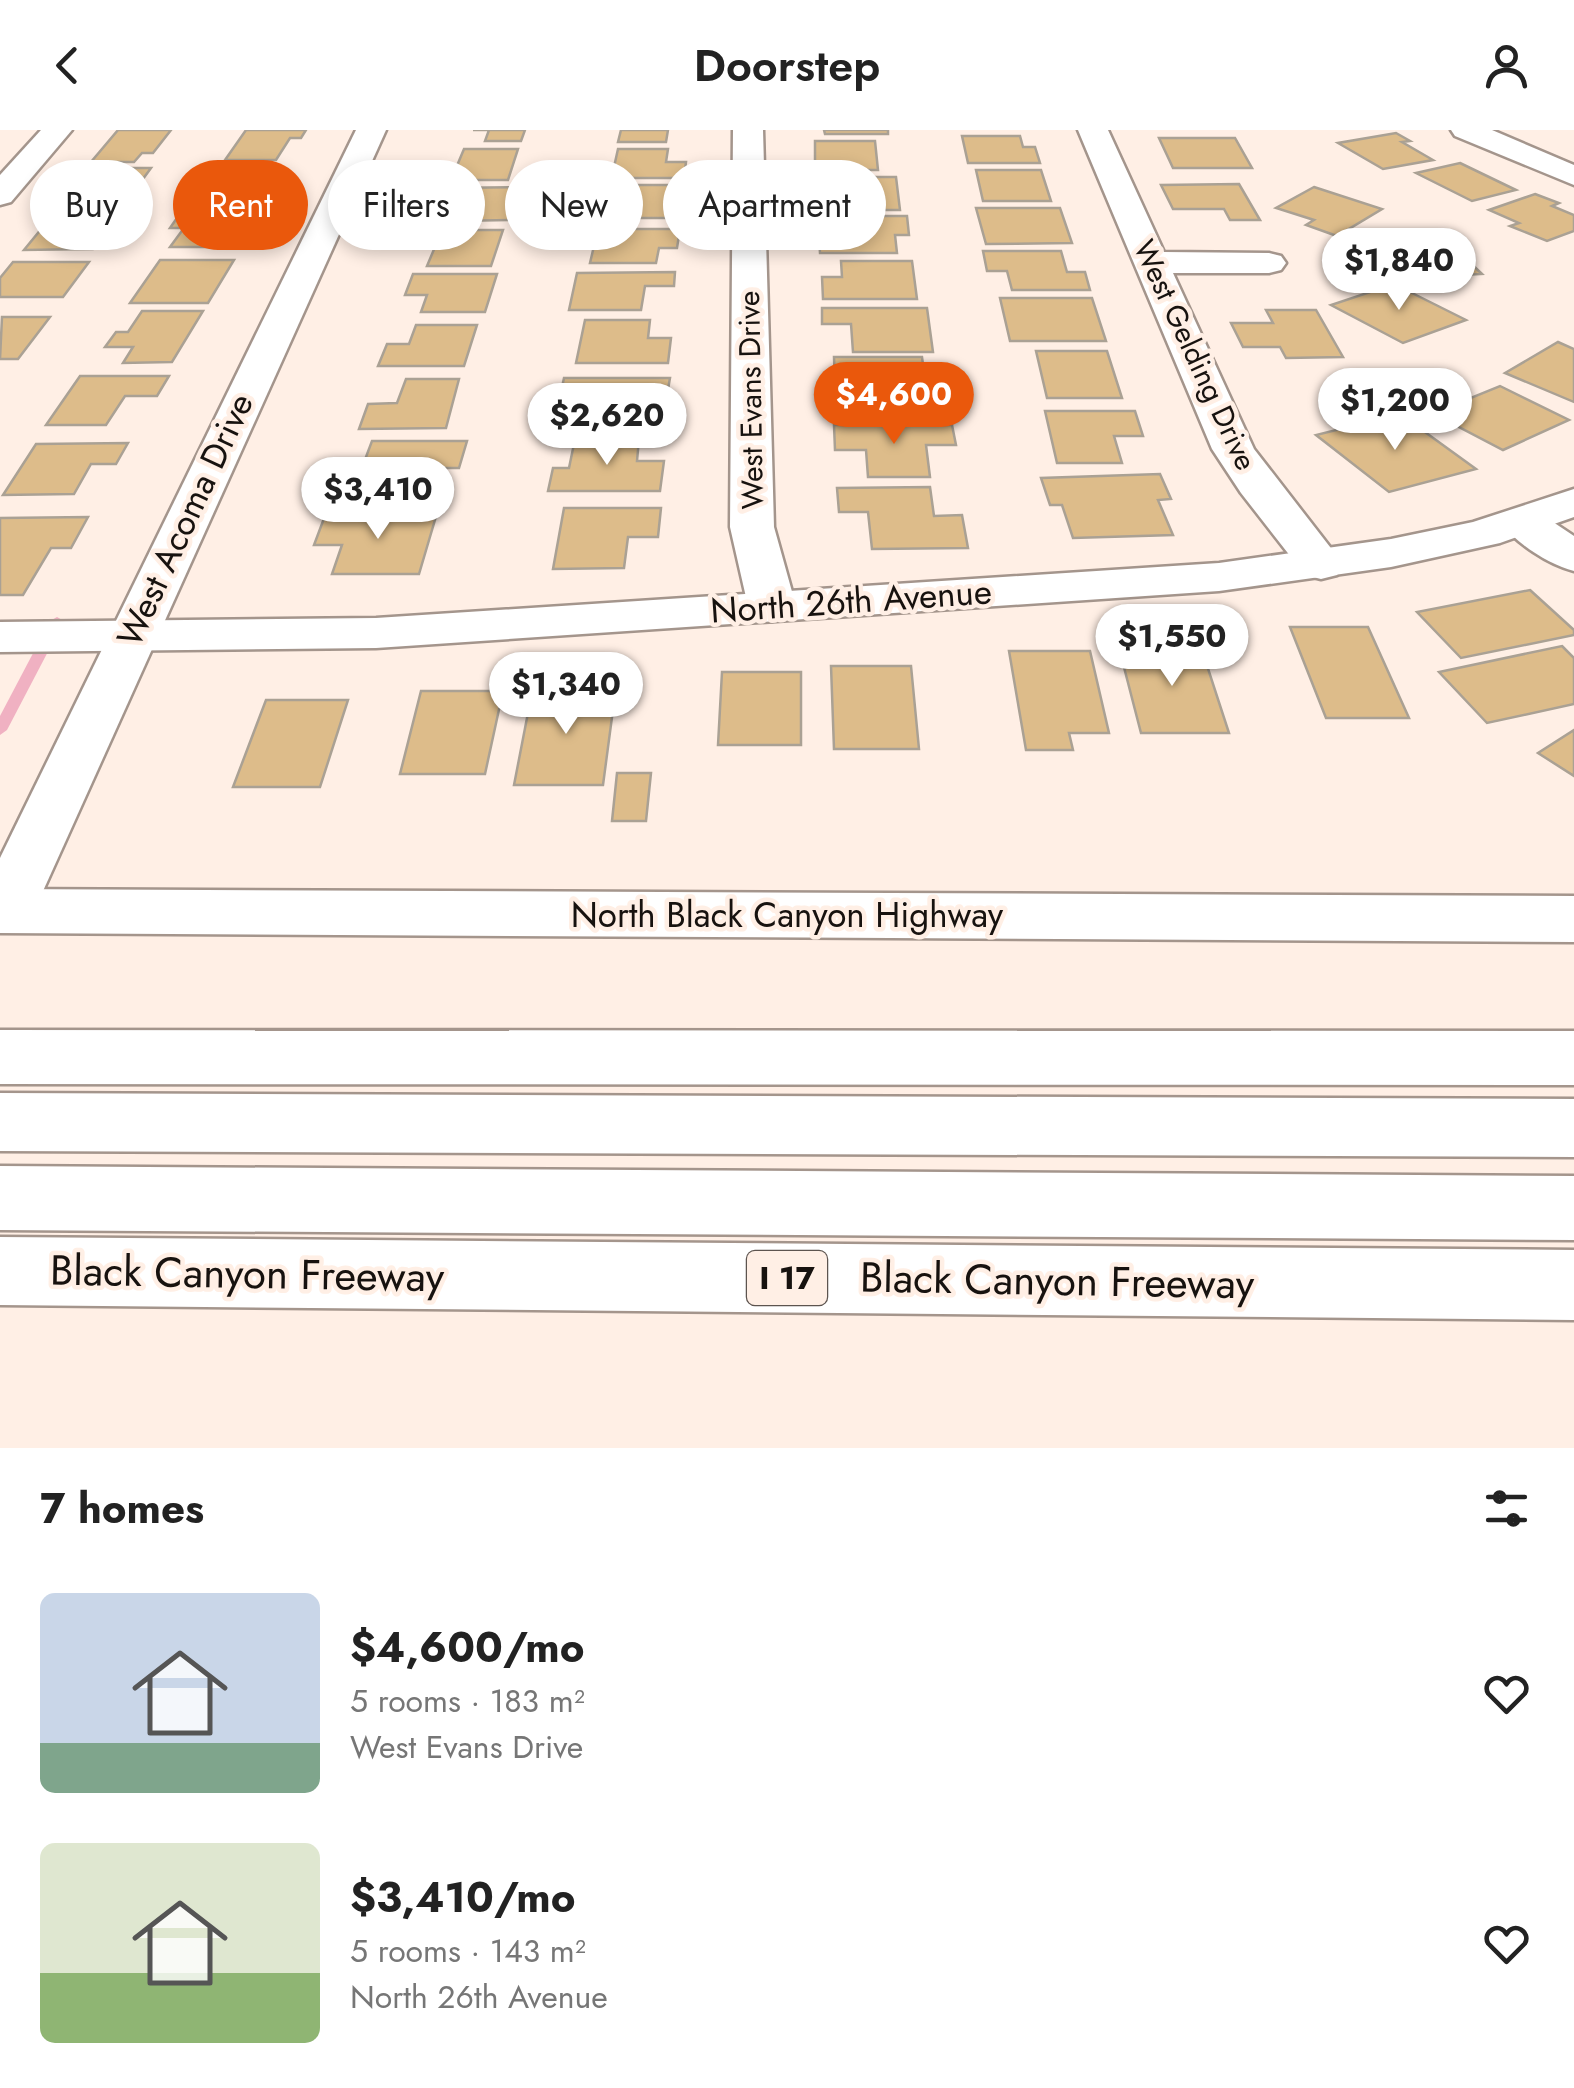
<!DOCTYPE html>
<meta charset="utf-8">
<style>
body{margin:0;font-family:Jost,sans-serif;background:#f6f6f6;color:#222;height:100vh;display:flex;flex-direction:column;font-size:38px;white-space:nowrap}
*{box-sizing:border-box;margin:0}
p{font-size:32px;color:#767676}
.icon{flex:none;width:55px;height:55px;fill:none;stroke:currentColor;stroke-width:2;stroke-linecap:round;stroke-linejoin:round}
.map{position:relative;height:1318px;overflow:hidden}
.sheet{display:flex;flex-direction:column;background:#fff;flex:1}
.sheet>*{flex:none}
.hud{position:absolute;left:30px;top:30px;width:1000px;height:90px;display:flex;gap:20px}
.price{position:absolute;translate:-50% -85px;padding:0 22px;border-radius:35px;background:#fff;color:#222;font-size:32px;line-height:65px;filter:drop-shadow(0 2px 5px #0008)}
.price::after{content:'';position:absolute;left:50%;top:60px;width:30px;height:22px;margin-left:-15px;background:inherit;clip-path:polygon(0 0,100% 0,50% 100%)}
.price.current{background:#ea580c;color:#fff}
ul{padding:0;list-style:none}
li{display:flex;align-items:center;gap:30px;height:250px;padding:0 40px}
li span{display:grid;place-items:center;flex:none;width:280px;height:200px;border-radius:15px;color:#555}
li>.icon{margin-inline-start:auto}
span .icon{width:120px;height:120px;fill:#fffc;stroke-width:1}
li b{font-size:42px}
h2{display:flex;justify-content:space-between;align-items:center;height:120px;padding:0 40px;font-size:42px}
.chip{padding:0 35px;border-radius:45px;background:#fff;box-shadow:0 5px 15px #0003;font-size:35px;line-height:90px}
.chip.current{background:#ea580c;color:#fff}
header{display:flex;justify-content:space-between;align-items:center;height:130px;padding:0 40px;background:#fff;font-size:45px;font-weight:600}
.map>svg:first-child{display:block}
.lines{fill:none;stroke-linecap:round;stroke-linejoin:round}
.stream{fill:#f0b1c2;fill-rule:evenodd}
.building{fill:#ddbc8a;stroke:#aaa194;stroke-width:2.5}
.street-casing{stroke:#a4958c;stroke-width:5}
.secondary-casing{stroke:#a4958c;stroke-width:5}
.highway-casing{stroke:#a4958c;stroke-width:5}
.street{fill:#fff;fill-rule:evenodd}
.secondary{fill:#fff;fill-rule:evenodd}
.highway{fill:#fff;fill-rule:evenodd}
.labels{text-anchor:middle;stroke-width:9;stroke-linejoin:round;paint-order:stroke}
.far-street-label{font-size:30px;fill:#17120f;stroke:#ffefe5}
.shield{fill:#ffefe5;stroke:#5d544f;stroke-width:2.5}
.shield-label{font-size:32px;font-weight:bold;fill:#17120f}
.street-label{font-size:35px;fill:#17120f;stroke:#ffefe5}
.near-street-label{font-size:42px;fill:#17120f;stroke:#ffefe5}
</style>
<header><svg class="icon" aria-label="back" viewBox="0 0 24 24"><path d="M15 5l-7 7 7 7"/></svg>Doorstep<svg class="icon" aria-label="person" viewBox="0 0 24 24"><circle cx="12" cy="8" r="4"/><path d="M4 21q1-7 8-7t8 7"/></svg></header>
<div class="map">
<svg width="1574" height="1318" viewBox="0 0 1574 1318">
<rect width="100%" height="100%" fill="#ffefe5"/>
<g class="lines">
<!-- stream -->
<path class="stream" d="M57,487l7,4 -57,109 -7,5v-19l50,-95z"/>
</g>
<!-- building -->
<g class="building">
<path d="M118,0h53l-18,23h-11l-8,9h-43z"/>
<path d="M246,0h60l-5,8h-11l-14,22h-51z"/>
<path d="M473,0h52l-4,11h-36l4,-11z"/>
<path d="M621,0h47l-2,12h-48z"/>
<path d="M824,0h64v4h-63z"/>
<path d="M1396,3l14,8 -8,1 31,18 -50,9 -45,-26z"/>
<path d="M962,6h58l3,11h12l5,16h-72z"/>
<path d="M1159,8h76l17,30h-79z"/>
<path d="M815,11h60l3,29h-63z"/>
<path d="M464,19h54l-10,31h-57z"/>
<path d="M618,19h50l-2,13h20l-2,16h-82l3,-11h9z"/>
<path d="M1460,33l56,27 -44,11 -56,-28z"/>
<path d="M100,38h51l-27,37h-69l12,-14h15z"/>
<path d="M212,40h73l-8,12h-29l-10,15h-45z"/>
<path d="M976,40h65l10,31h-68z"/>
<path d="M812,47h84l4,33h-61l-2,-21h-24z"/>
<path d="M1239,54l21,36h-30l-6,-11h-51l-12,-24z"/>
<path d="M625,55h45l-1,10h14l-3,23h-83l4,-17h21z"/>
<path d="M524,57l-10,33 -59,1 8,-22h-24l4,-11z"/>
<path d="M1314,57l68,22 -45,27 -31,-11 8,-5 -38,-12z"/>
<path d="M1535,64l24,9 -7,3 22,9v16l-27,10 -37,-15 9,-3 -30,-13z"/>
<path d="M976,78h84l12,35 -86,1z"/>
<path d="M56,81h65l-28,38 -69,1z"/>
<path d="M179,85l60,1 -11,17h23l-9,14h-72l14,-19h-14z"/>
<path d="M831,86h76l2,19h-14l2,18h-77l-1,-16h13z"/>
<path d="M598,99h82l-3,19h-18l-3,15h-66z"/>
<path d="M455,100h48l-12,36h-64l8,-19h14z"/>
<path d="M1424,108l15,16 21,-1 22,21 -74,4 -21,-21 -18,1 -14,-15z"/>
<path d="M983,121h78l6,21h18l5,18h-78l-5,-19h-20z"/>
<path d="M160,130h74l-26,43h-78z"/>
<path d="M841,131h71l5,38h-94l-1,-22h20z"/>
<path d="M13,132h76l-26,35h-63v-19z"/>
<path d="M675,142l-1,14h-29l-4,24h-72l8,-37z"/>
<path d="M413,144h84l-12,38h-64l6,-17h-22z"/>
<path d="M1394,154l72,36 -63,23 -72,-38z"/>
<path d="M1000,168h92l14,43h-96z"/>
<path d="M822,178h105l6,44h-80l-2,-28h-29z"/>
<path d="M1266,180h50l27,47 -57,1 -6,-11h-37l-12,-24h42z"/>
<path d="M142,181h61l-31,51 -49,1 10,-16h-28l11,-15h12z"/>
<path d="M2,187h48l-32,42h-18z"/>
<path d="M585,190h65l-2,18h23l-3,25h-92z"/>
<path d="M416,195h61l-13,41h-86l9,-22h22z"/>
<path d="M1558,212l16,7v53l-69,-29z"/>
<path d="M1036,221h71l15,47h-75z"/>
<path d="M834,227h88l7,53h-68l-2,-24h-24z"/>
<path d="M80,246h89l-12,20h-32l-19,29h-60z"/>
<path d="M564,248h106l-3,17h-31l-5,33h-78z"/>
<path d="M406,249h53l-13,49 -87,1 9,-25 29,-1z"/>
<path d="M1500,256l69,34 -66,30 -86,-45 36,-16 18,9z"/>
<path d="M1045,281h90l8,25h-29l8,27h-65z"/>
<path d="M1400,284l76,55 -87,23 -73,-57z"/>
<path d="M834,295h118l4,20h-30l4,32h-62l-2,-27h-31z"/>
<path d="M575,309h64l-2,22h27l-4,30h-112l5,-23h16z"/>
<path d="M372,311h95l-8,27h-22l-9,30h-98l10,-25h20z"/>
<path d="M128,313l-12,21h-25l-17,30 -71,1 33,-51z"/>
<path d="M1160,344l11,25 -13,1 15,35 -100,3 -11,-33h-12l-9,-27z"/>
<path d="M930,357l4,29 28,-1 6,33 -96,1 -4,-37h-29l-2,-24z"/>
<path d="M564,378h97l-3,29h-30l-4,31 -71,1z"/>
<path d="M326,383h111l-18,61h-87l10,-29h-28z"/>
<path d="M88,387l-17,31h-20l-28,47h-23v-77z"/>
<path d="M1530,460l44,40v5l-113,23 -44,-46z"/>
<path d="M1290,497h78l41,91h-83z"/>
<path d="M1118,514h82l29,89h-88z"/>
<path d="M1562,516l12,12v46l-87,19 -48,-51z"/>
<path d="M1009,521h81l19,82h-40l4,17h-47z"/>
<path d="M831,536h80l8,83h-85z"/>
<path d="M722,542h79v73h-83z"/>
<path d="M533,557h83l-13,98h-89z"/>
<path d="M421,561h82l-18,83h-85z"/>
<path d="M266,570h82l-28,87h-87z"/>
<path d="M1574,600v46l-36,-23z"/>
<path d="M617,643h34l-5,48h-34z"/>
</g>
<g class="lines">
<defs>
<g id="street">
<path d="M41,0h31l-61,72 -11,3v-30z"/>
<path d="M356,0h30l-352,781 -9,16 -25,5v-74z"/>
<path d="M733,0h30l11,397 22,79 -7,10 -17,5 -17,-5 -7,-10 -18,-79z"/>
<path d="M1078,0h30l56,122 105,1 12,3 5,7 -5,7 -12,3h-96l81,176 90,116 -7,10 -16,4 -16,-4 -64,-82 -29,-44z"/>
<path d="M1522,378l16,4 36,24v35c-25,-6 -59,-28 -74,-50l6,-9z"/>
</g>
<g id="secondary">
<path d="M1451,0h41l82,35v20l-119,-49z"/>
<path d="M1574,359v28l-74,26 -109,24 -172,24 -843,57 -376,4v-30l376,-4 843,-55 172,-24 82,-17z"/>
<path d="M0,759l1574,7v46l-1574,-9z"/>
</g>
<g id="highway">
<path d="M0,900l1574,1v54l-1574,-1z"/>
<path d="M0,963l1574,6v58l-1574,-6z"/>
<path d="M0,1036l1574,10v64l-1574,-10z"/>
<path d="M0,1107l1574,13v70l-1574,-15z"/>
</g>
</defs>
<!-- street casing -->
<use href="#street" class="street-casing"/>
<!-- secondary casing -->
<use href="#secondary" class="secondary-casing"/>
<!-- highway casing -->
<use href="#highway" class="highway-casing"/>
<!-- street -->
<use href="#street" class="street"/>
<!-- secondary -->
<use href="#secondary" class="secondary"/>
<!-- highway -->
<use href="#highway" class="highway"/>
</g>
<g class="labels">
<!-- far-street labels -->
<g class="far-street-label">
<text transform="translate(1195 225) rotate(65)" y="10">West Gelding Drive</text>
<text transform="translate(751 270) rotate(-91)" y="10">West Evans Drive</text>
</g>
<!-- shield labels -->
<rect class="shield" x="747" y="1121" width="80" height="54" rx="8"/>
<g class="shield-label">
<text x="787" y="1159">I 17</text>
</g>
<!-- street labels -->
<g class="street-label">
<text transform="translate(185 390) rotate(-65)" y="12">West Acoma Drive</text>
<text transform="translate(851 471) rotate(-4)" y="12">North 26th Avenue</text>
<text x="787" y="797">North Black Canyon Highway</text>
</g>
<!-- near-street labels -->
<g class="near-street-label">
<text transform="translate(247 1143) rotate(1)" y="15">Black Canyon Freeway</text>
<text transform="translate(1057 1150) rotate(1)" y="15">Black Canyon Freeway</text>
</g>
</g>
</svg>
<b class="price" style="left:1399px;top:183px">$1,840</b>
<b class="price current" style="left:894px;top:317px">$4,600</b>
<b class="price" style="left:1395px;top:323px">$1,200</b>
<b class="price" style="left:607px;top:338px">$2,620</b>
<b class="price" style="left:378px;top:412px">$3,410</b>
<b class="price" style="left:1172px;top:559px">$1,550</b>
<b class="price" style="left:566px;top:607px">$1,340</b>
<div class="hud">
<a class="chip">Buy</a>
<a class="chip current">Rent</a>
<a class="chip">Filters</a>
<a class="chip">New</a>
<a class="chip">Apartment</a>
</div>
</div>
<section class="sheet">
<h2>7 homes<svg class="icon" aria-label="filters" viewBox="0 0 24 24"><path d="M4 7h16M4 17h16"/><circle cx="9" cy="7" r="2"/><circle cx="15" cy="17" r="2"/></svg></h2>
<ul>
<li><span style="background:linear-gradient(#c9d6e8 75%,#7fa58c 0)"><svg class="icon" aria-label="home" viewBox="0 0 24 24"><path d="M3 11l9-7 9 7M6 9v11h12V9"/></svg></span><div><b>$4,600/mo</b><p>5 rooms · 183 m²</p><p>West Evans Drive</p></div><svg class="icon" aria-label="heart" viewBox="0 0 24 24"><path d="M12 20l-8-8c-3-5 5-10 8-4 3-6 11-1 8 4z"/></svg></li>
<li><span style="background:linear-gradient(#dfe7d0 65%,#8fb573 0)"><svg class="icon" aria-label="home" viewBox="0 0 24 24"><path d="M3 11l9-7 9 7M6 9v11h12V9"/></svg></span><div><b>$3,410/mo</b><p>5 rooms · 143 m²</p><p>North 26th Avenue</p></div><svg class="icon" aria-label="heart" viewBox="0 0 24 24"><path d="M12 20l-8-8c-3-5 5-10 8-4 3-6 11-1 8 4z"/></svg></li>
</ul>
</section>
